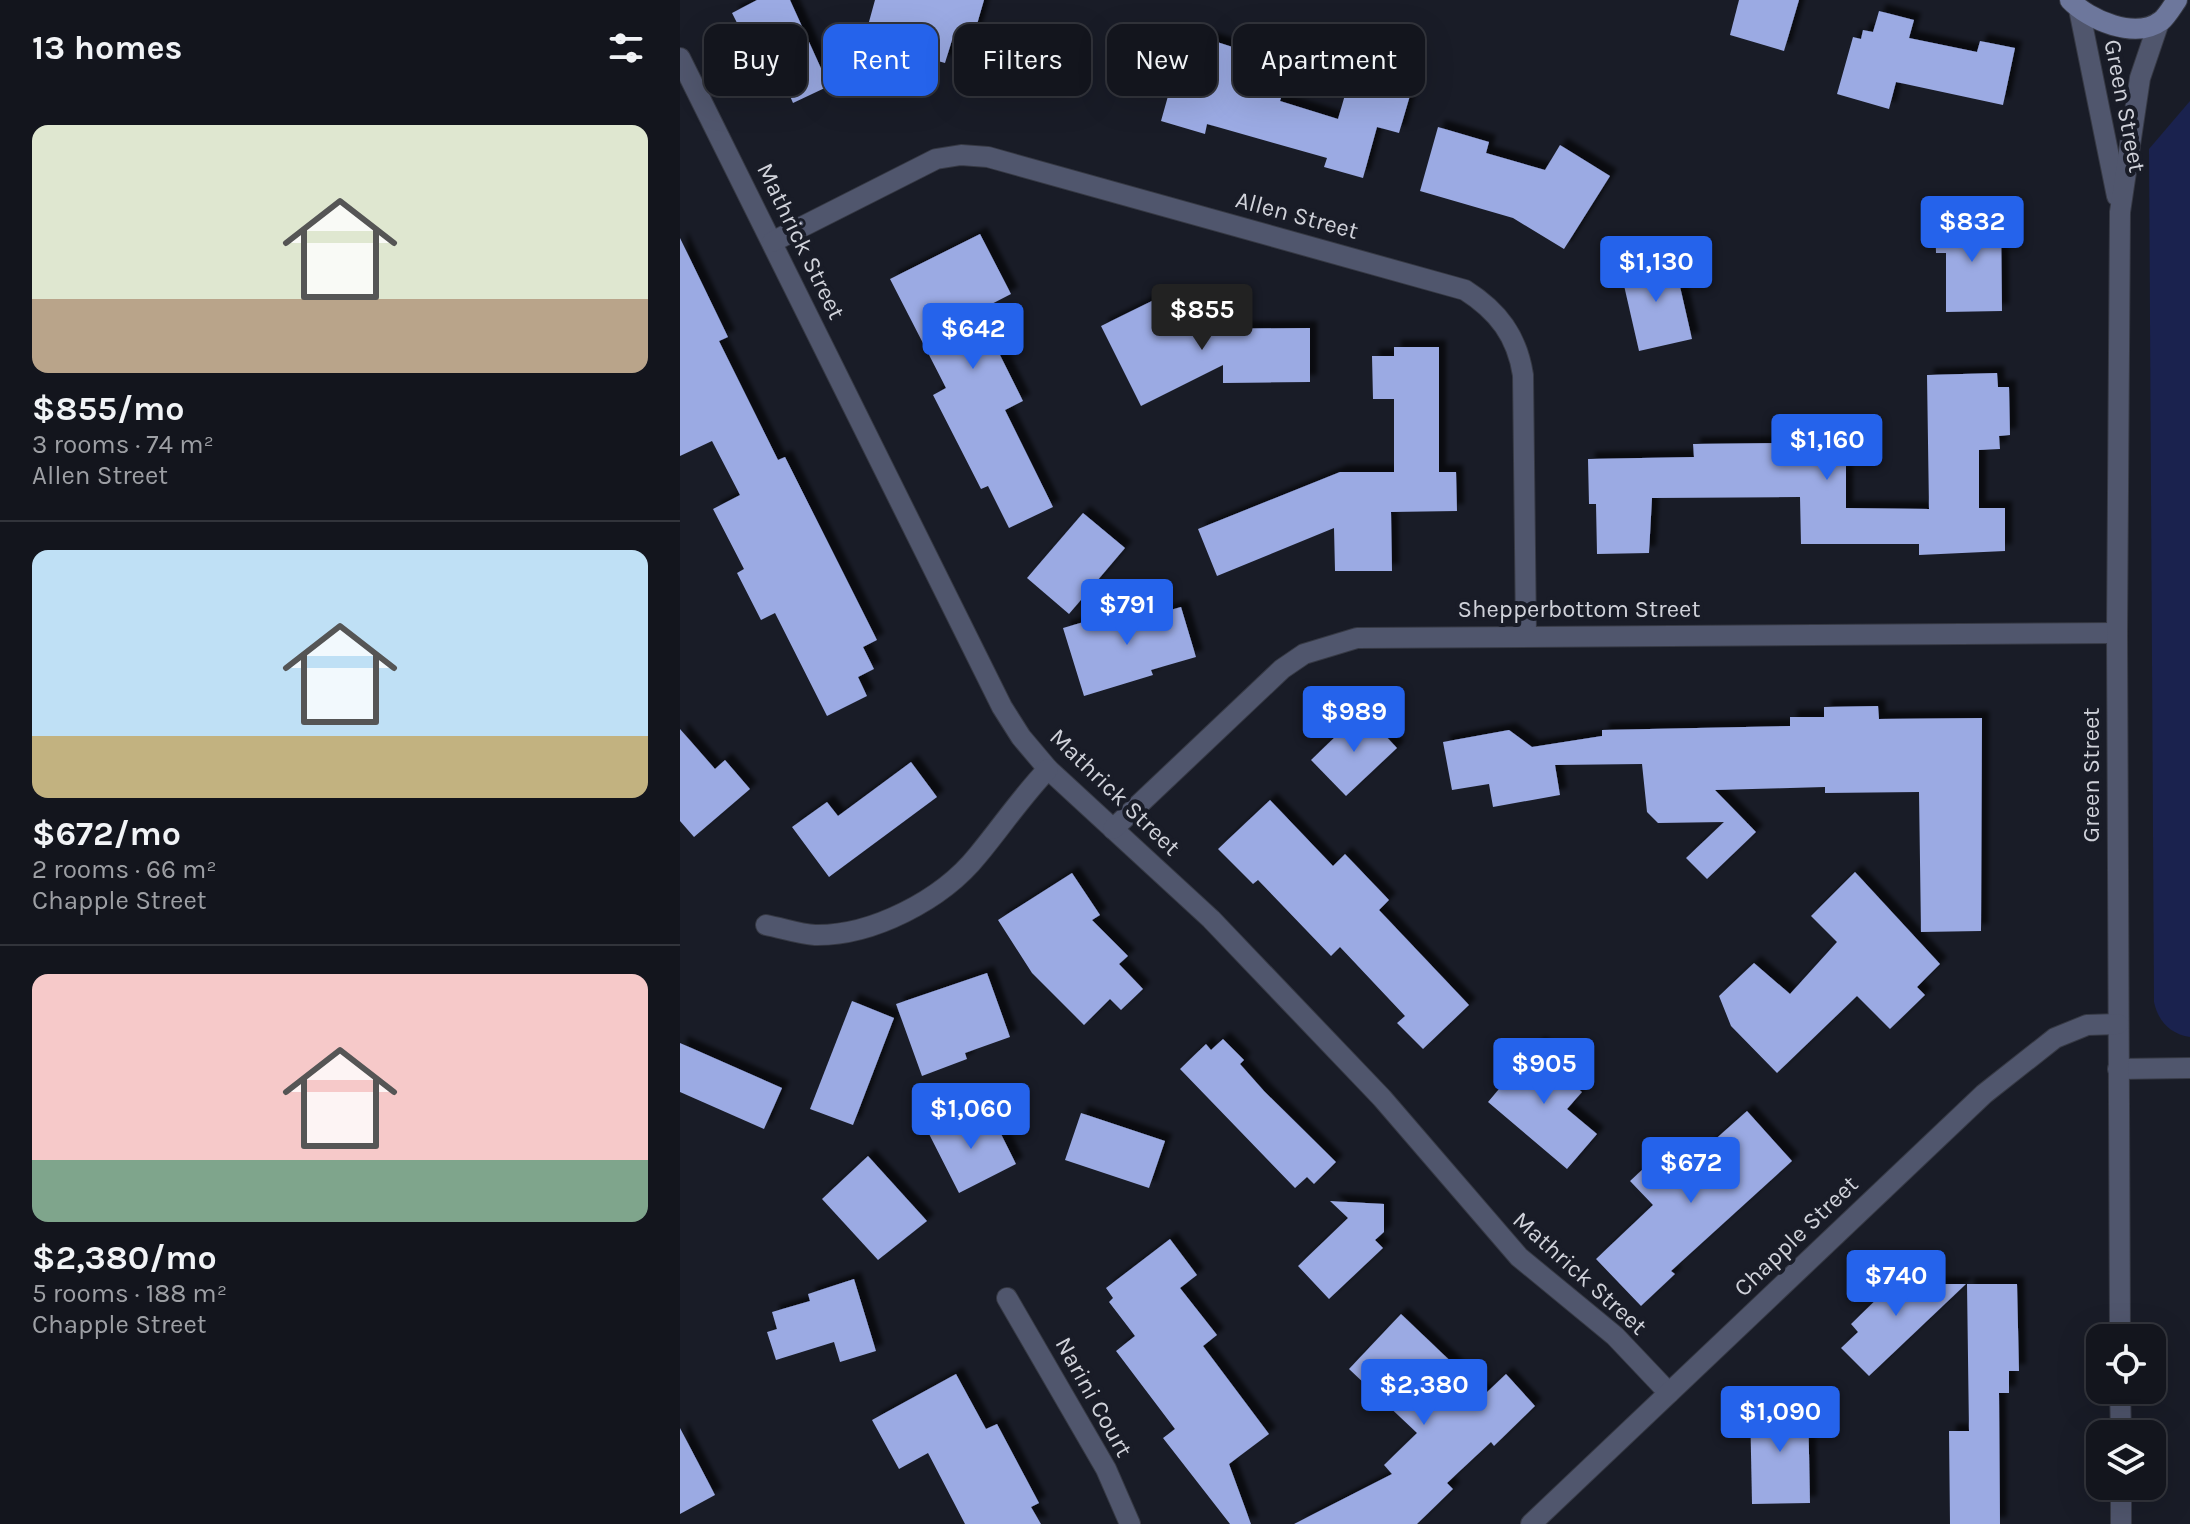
<!DOCTYPE html>
<meta charset="utf-8">
<style>
body{margin:0;font-family:Karla,sans-serif;background:#20222a;color:#f1f3f6;height:100vh;display:flex;flex-direction:column;font-size:30px;white-space:nowrap}
*{box-sizing:border-box;margin:0}
p{font-size:26px;color:#9d9fa4}
.icon{flex:none;width:44px;height:44px;fill:none;stroke:currentColor;stroke-width:2;stroke-linecap:round;stroke-linejoin:round}
.map{position:relative;flex:1;overflow:hidden}
.sheet{display:flex;flex-direction:column;background:#13151d;width:680px}
.sheet>*{flex:none}
.guide{position:absolute;left:24px;top:24px;width:760px;height:72px;display:flex;gap:16px}
.controls{position:absolute;left:1406px;top:1324px;display:grid;gap:16px}
.controls a{display:grid;place-items:center;width:80px;height:80px;border-radius:16px;background:#13151d;box-shadow:0 8px 32px #0002,0 0 0 2px #32343b;font-size:40px}
.price{position:absolute;translate:-50% -68px;padding:0 18px;border-radius:8px;background:#2563eb;color:#fff;font-size:26px;line-height:52px;filter:drop-shadow(0 2px 4px #0008)}
.price::after{content:'';position:absolute;left:50%;top:48px;width:24px;height:18px;margin-left:-12px;background:inherit;clip-path:polygon(0 0,100% 0,50% 100%)}
.price.on{background:#222;color:#fff}
ul{padding:0;list-style:none}
li{display:grid;align-content:center;gap:16px;height:424px;padding:0 32px}
li+li{border-top:2px solid #32343b}
li span{display:grid;place-items:center;height:248px;border-radius:16px;color:#555}
li>.icon{margin-inline-start:auto}
span .icon{width:144px;height:144px;fill:#fffc;stroke-width:1}
li b{font-size:34px}
h2{display:flex;justify-content:space-between;align-items:center;height:96px;padding:0 32px;font-size:34px}
.pill{padding:0 28px;border-radius:16px;background:#13151d;box-shadow:0 8px 32px #0002,0 0 0 2px #32343b;font-size:28px;line-height:72px}
.pill.on{background:#2563eb;color:#fff}
main{display:flex;flex:1;min-height:0}
.map>svg:first-child{display:block}
.green{fill:#1a224e}
.building{fill:#9baae3;filter:url(#shadow)}
.lines{fill:none;stroke-linecap:round;stroke-linejoin:round}
.street-casing{stroke:#363944;stroke-width:22}
.secondary-casing{stroke:#363944;stroke-width:22}
.street{stroke:#50566d;stroke-width:20}
.secondary{stroke:#6d779c;stroke-width:20}
.labels{text-anchor:middle;stroke-width:8;stroke-linejoin:round;paint-order:stroke}
.street-label{font-size:24px;fill:#d0d2da;stroke:#191c27}
</style>
<main>
<section class="sheet">
<h2>13 homes<svg class="icon" aria-label="filters" viewBox="0 0 24 24"><path d="M4 7h16M4 17h16"/><circle cx="9" cy="7" r="2"/><circle cx="15" cy="17" r="2"/></svg></h2>
<ul>
<li><span style="background:linear-gradient(#dfe7d0 70%,#b9a48a 0)"><svg class="icon" aria-label="home" viewBox="0 0 24 24"><path d="M3 11l9-7 9 7M6 9v11h12V9"/></svg></span><div><b>$855/mo</b><p>3 rooms · 74 m²</p><p>Allen Street</p></div></li>
<li><span style="background:linear-gradient(#bfe0f5 75%,#c2b280 0)"><svg class="icon" aria-label="home" viewBox="0 0 24 24"><path d="M3 11l9-7 9 7M6 9v11h12V9"/></svg></span><div><b>$672/mo</b><p>2 rooms · 66 m²</p><p>Chapple Street</p></div></li>
<li><span style="background:linear-gradient(#f6c9c9 75%,#7fa58c 0)"><svg class="icon" aria-label="home" viewBox="0 0 24 24"><path d="M3 11l9-7 9 7M6 9v11h12V9"/></svg></span><div><b>$2,380/mo</b><p>5 rooms · 188 m²</p><p>Chapple Street</p></div></li>
</ul>
</section>
<div class="map">
<svg width="1510" height="1524" viewBox="0 0 1510 1524">
<defs>
<filter id="shadow"><feDropShadow dx="7" dy="-7" stdDeviation="2" flood-color="#0009"/></filter>
</defs>
<rect width="100%" height="100%" fill="#191c27"/>
<!-- green -->
<path class="green" d="M1510,101v936c-20,-3 -32,-16 -36,-35l-5,-853z"/>
<!-- building -->
<g class="building">
<path d="M77,0h33l39,86 -36,17 -6,-14 -4,3 -4,-8 -9,4 -38,-75z"/>
<path d="M195,0h109l-13,45 -19,-5 -7,23 -81,-23z"/>
<path d="M1059,0h60l-15,51 -54,-16z"/>
<path d="M1199,11l35,9 -5,18 68,14 3,-11 35,7 -12,57 -107,-23 -7,27 -52,-15 16,-57 8,2 2,-9 10,2z"/>
<path d="M506,32l105,34 -11,35 58,18 13,-45 60,18 -12,41 -22,-6 -14,51 -39,-11 3,-9 -120,-34 -2,10 -44,-13z"/>
<path d="M758,127l51,15 -3,11 59,17 15,-25 50,31 -46,73 -51,-31 -93,-27z"/>
<path d="M1321,219l1,92 -56,1v-59h-10l-1,-33z"/>
<path d="M300,234l31,60 -33,17 45,90 -18,9 48,97 -44,21 -21,-42 -7,3 -48,-94 13,-7 -56,-109z"/>
<path d="M0,238l48,99 -9,4 59,119 7,-3 92,183 -14,7 11,22 -16,8 9,19 -40,20 -52,-103 -14,7 -24,-47 7,-4 -31,-60 27,-14 -28,-54 -32,15z"/>
<path d="M993,256l19,83 -53,12 -19,-83z"/>
<path d="M482,296l16,33 132,-1v54l-87,1v-18l-82,41 -40,-80z"/>
<path d="M714,347h45v125h17l1,39 -66,1 1,59h-57l-1,-43 -117,48 -19,-47 142,-57h54v-73h-21l-1,-43h22z"/>
<path d="M1317,373l1,14h11l1,48 -11,1 1,13 -21,1v58h26v43l-86,4v-11h-118l-1,-47 -148,1 -3,55 -52,1 -1,-50h-7l-1,-45 106,-2 -1,-13 85,-1v13l68,-1v53l83,1 -2,-134z"/>
<path d="M403,513l42,35 -56,66 -42,-36z"/>
<path d="M459,606l3,12 39,-11 15,50 -45,13 2,5 -69,21 -21,-68z"/>
<path d="M1198,706l1,13 103,-1 -1,213 -60,1 -2,-140 -94,1v-6l-110,3 41,42 -49,47 -21,-21 38,-36 -66,1 -11,-11 -5,-48 -87,1 5,30 -67,12 -4,-23 -37,6 -9,-48 66,-12 23,17 70,-11v-6l188,-4v-9h34v-10z"/>
<path d="M682,711l35,37 -51,48 -35,-36z"/>
<path d="M0,729l35,40 10,-9 25,29 -56,48 -14,-16z"/>
<path d="M231,762l26,35 -108,80 -37,-50 35,-25 11,14z"/>
<path d="M590,800l63,66 12,-12 44,46 -10,10 90,95 -46,44 -26,-26 8,-7 -65,-69 -9,9 -73,-76 -5,4 -35,-35z"/>
<path d="M1175,872l85,92 -23,23 8,8 -35,34 -33,-33 -80,77 -46,-47 -12,-30 35,-33 36,31 47,-52 -26,-26z"/>
<path d="M392,873l28,42 -8,5 36,36 -9,8 24,25 -22,21 -11,-11 -26,26 -52,-52 -34,-53z"/>
<path d="M307,973l23,64 -45,16 2,6 -45,17 -26,-72z"/>
<path d="M172,1001l42,17 -41,107 -43,-16z"/>
<path d="M543,1039l21,21 -4,4 24,27 72,71 -22,22 -7,-7 -12,11 -115,-119 26,-25 5,6z"/>
<path d="M0,1043l102,45 -18,41 -84,-37z"/>
<path d="M858,1043l26,19 -7,9 25,21 -15,17 30,25 -30,35 -79,-67z"/>
<path d="M1067,1111l45,50 -121,110 4,3 -34,32 -45,-47 57,-54 -23,-24 26,-24 18,19z"/>
<path d="M288,1112l9,19 18,-9 21,42 -57,29 -31,-61z"/>
<path d="M401,1113l84,28 -16,47 -84,-28z"/>
<path d="M188,1156l59,65 -49,39 -56,-61z"/>
<path d="M650,1201l54,3v28l-9,8 8,8 -54,51 -31,-33 50,-48z"/>
<path d="M490,1239l27,36 -17,13 37,47 -14,11 66,88 -40,30 22,60h-21l-67,-86 12,-9 -59,-78 19,-15 -26,-34 4,-4 -7,-10z"/>
<path d="M1233,1264l19,20h34l-97,92 -28,-28 17,-16 -7,-8z"/>
<path d="M174,1279l22,72 -36,11 -6,-20 -58,18 -9,-28 10,-3 -5,-17 38,-11 -2,-7z"/>
<path d="M1287,1284h50l2,87h-10v22h-10l1,131h-50l-1,-93h20z"/>
<path d="M721,1314l84,80 21,-20 29,32 -41,40 -3,-4 -44,41 6,6 -36,35h-123l98,-50 -8,-9 33,-32 -68,-64z"/>
<path d="M276,1374l30,55 11,-5 42,79 -8,4 10,17h-76l-37,-71 -29,16 -27,-49z"/>
<path d="M1128,1403l2,100 -58,1 -2,-100z"/>
<path d="M0,1428l35,67 -35,19z"/>
</g>
<g class="lines">
<defs>
<g id="street">
<path d="M1399,9l38,187"/>
<path d="M0,58l322,649 19,30 27,32 163,150 171,179 137,159 96,79 54,57"/>
<path d="M92,242l164,-83 25,-4 27,2 477,133c33,21 52,46 58,85l3,259"/>
<path d="M433,829l169,-160 22,-15 53,-16 760,-5"/>
<path d="M86,925c16,3 33,9 49,10 57,1 127,-35 163,-80 24,-29 44,-59 70,-86"/>
<path d="M1438,1069l72,-1"/>
<path d="M327,1298l99,171 24,55"/>
<path d="M1440,1338l-3,-705 3,-421 20,-134 19,-56"/>
<path d="M1440,1390l1,44"/>
<path d="M1441,1486v38"/>
<path d="M851,1524l453,-430 71,-56 32,-13 31,-1"/>
</g>
<path id="secondary" d="M1390,0c19,20 65,40 91,21 6,-5 11,-14 16,-21"/>
</defs>
<!-- street casing -->
<use href="#street" class="street-casing"/>
<!-- secondary casing -->
<use href="#secondary" class="secondary-casing"/>
<!-- street -->
<use href="#street" class="street"/>
<!-- secondary -->
<use href="#secondary" class="secondary"/>
</g>
<g class="labels">
<!-- street labels -->
<g class="street-label">
<text transform="translate(1445 106) rotate(79)" y="8">Green Street</text>
<text transform="translate(617 215) rotate(15)" y="8">Allen Street</text>
<text transform="translate(121 241) rotate(64)" y="8">Mathrick Street</text>
<text x="899" y="617">Shepperbottom Street</text>
<text transform="translate(1411 775) rotate(-90)" y="8">Green Street</text>
<text transform="translate(435 792) rotate(44)" y="8">Mathrick Street</text>
<text transform="translate(1116 1236) rotate(-44)" y="8">Chapple Street</text>
<text transform="translate(900 1273) rotate(42)" y="8">Mathrick Street</text>
<text transform="translate(414 1397) rotate(61)" y="8">Narini Court</text>
</g>
</g>
</svg>
<div class="controls">
<a><svg class="icon" aria-label="locate" viewBox="0 0 24 24"><circle cx="12" cy="12" r="6"/><path d="M12 2v4M12 18v4M2 12h4M18 12h4"/></svg></a>
<a><svg class="icon" aria-label="layers" viewBox="0 0 24 24"><path d="M12 4l9 5-9 5-9-5zM3 14l9 5 9-5"/></svg></a>
</div>
<b class="price" style="left:1292px;top:264px">$832</b>
<b class="price" style="left:976px;top:304px">$1,130</b>
<b class="price on" style="left:522px;top:352px">$855</b>
<b class="price" style="left:293px;top:371px">$642</b>
<b class="price" style="left:1147px;top:482px">$1,160</b>
<b class="price" style="left:447px;top:647px">$791</b>
<b class="price" style="left:674px;top:754px">$989</b>
<b class="price" style="left:864px;top:1106px">$905</b>
<b class="price" style="left:291px;top:1151px">$1,060</b>
<b class="price" style="left:1011px;top:1205px">$672</b>
<b class="price" style="left:1216px;top:1318px">$740</b>
<b class="price" style="left:744px;top:1427px">$2,380</b>
<b class="price" style="left:1100px;top:1454px">$1,090</b>
<div class="guide">
<a class="pill">Buy</a>
<a class="pill on">Rent</a>
<a class="pill">Filters</a>
<a class="pill">New</a>
<a class="pill">Apartment</a>
</div>
</div>
</main>
